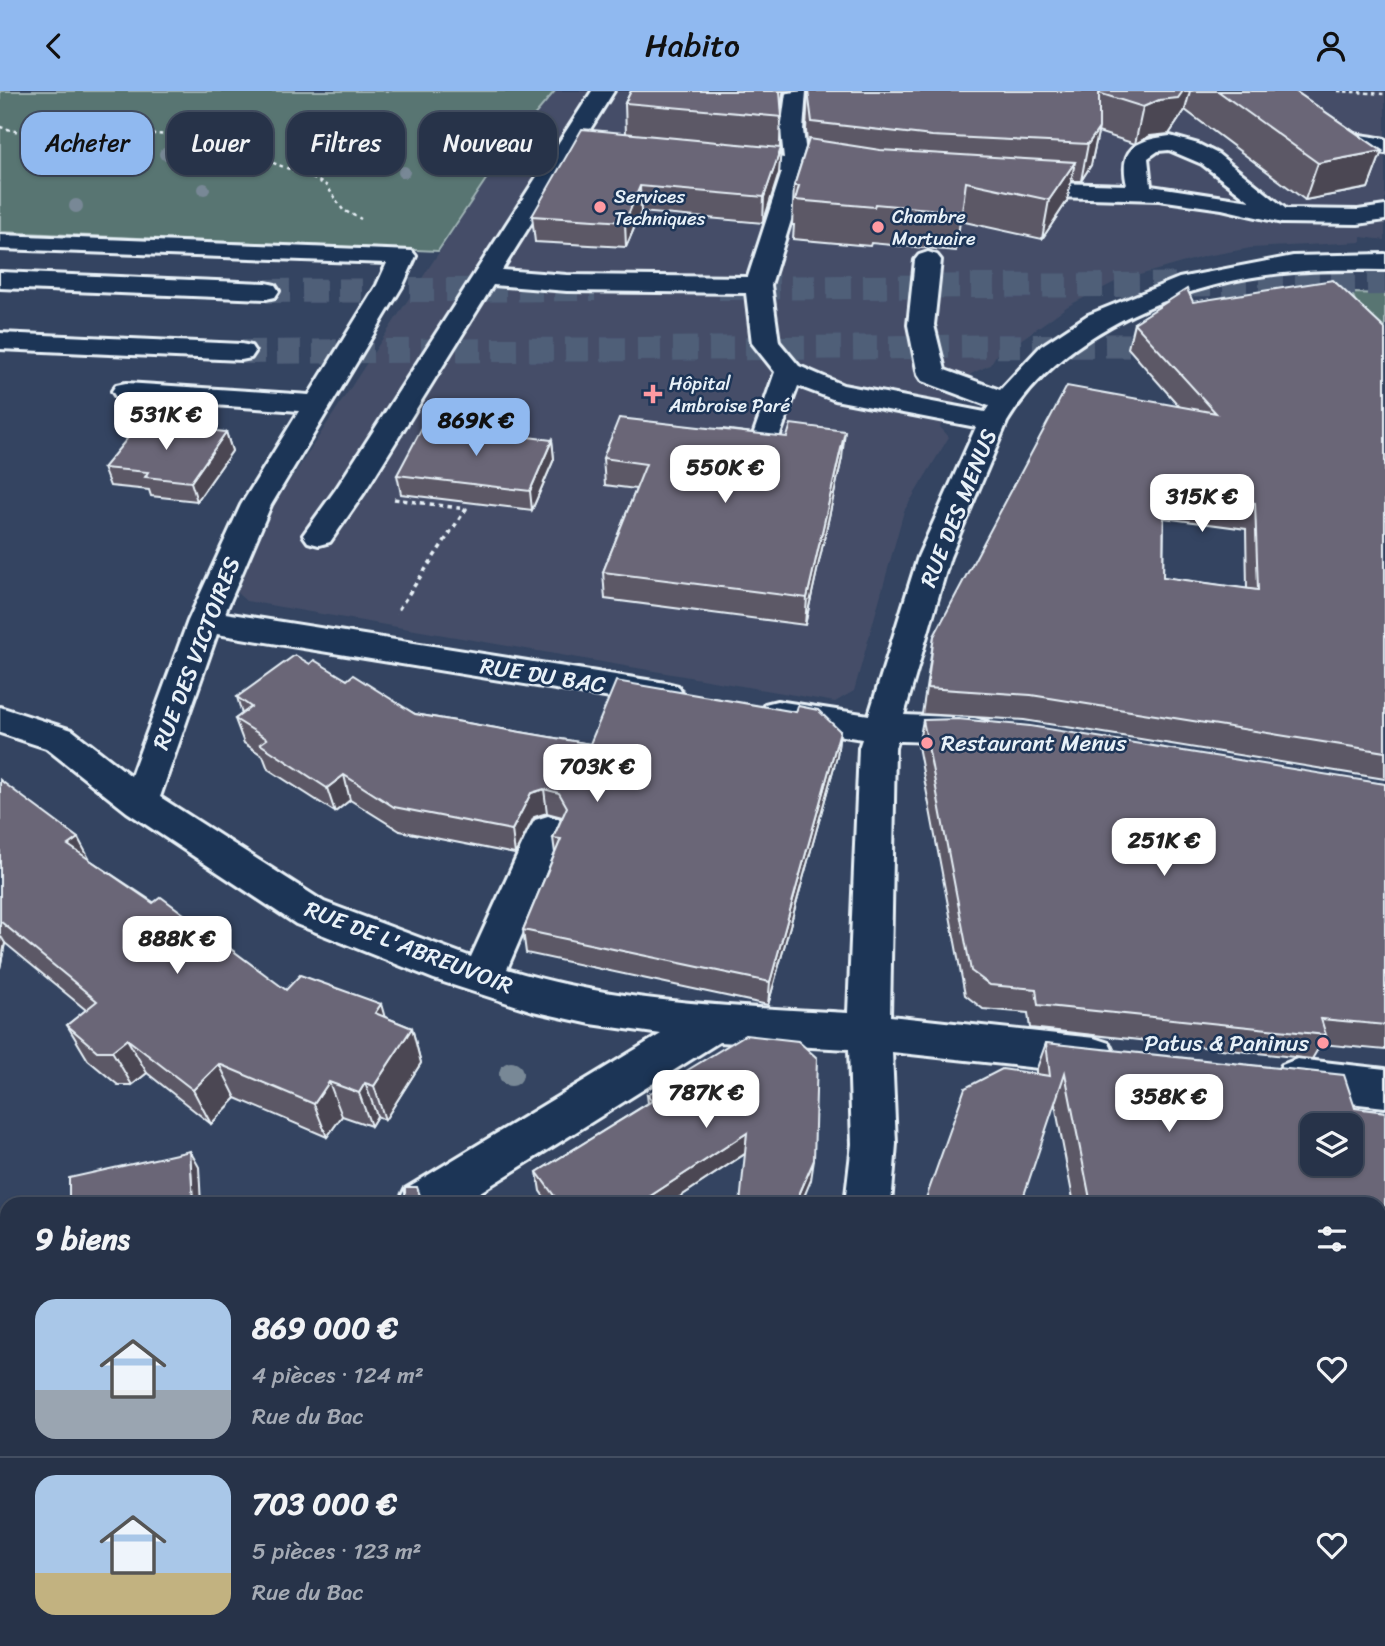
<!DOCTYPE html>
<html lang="fr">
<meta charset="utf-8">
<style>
body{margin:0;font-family:Sriracha,sans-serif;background:#2f3b50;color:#f1f3f6;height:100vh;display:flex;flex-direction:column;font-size:26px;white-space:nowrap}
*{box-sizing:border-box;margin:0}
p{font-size:23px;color:#a4aab4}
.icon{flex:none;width:38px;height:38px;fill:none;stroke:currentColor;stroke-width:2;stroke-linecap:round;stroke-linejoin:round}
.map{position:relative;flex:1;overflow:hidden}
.drawer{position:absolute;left:0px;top:1106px;width:1386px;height:450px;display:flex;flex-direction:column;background:#273349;border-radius:21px 21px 0 0;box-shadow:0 2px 5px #0004,0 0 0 2px #434e61}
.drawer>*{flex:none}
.guide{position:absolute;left:21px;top:21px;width:700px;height:63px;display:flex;gap:14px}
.controls{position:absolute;left:1300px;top:1022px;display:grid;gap:14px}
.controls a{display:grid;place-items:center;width:63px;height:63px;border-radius:14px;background:#273349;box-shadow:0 2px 5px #0004,0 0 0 2px #434e61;font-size:35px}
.price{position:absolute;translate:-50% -60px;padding:0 16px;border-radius:14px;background:#fff;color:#222;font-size:23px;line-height:46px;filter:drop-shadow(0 2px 4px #0008)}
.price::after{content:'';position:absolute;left:50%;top:42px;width:21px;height:16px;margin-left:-10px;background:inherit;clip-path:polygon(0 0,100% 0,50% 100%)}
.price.current{background:#90b9f0;color:#111}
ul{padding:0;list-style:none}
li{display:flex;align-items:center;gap:21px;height:175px;padding:0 35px}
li+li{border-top:2px solid #434e61}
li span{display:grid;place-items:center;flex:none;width:196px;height:140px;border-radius:21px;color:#555}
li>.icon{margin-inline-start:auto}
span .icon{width:84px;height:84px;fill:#fffc;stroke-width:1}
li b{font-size:30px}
h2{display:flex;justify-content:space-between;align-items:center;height:84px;padding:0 35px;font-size:30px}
.pill{padding:0 24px;border-radius:21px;background:#273349;box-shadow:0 2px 5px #0004,0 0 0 2px #434e61;font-size:24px;line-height:63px}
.pill.current{background:#90b9f0;color:#111}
header{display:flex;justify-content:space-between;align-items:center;height:91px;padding:0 35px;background:#90b9f0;color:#111;font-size:32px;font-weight:600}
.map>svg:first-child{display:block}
.built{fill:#444e68}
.green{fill:#597572;stroke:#a0b3b5;stroke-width:2}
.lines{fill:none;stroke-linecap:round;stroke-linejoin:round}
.highway-tunnel{stroke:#4f5e78;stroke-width:24;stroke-dasharray:24 12;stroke-linecap:butt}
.minor-casing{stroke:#e8f1f8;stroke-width:6}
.highway-casing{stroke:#e8f1f8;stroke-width:6}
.path-far2{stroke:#e8f1f8;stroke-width:2.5;stroke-dasharray:3.5 3.5;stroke-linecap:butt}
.path-far1{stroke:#e8f1f8;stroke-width:3.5;stroke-dasharray:4.5 4.5;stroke-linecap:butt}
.path{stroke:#e8f1f8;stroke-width:4.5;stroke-dasharray:5 5;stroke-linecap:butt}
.minor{fill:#1d3557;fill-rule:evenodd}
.highway{fill:#1d3557;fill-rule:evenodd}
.tree{fill:#788896}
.wall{fill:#5c5866;stroke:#e8f1f8;stroke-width:2;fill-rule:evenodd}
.shaded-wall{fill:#4b4753;stroke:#e8f1f8;stroke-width:2}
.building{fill:#6b6677;stroke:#e8f1f8;stroke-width:2;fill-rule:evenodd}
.poi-dot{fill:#ff9aa2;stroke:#1d3557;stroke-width:2.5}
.labels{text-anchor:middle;stroke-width:5;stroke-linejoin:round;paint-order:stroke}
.far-poi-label{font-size:19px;fill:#e8f1f8;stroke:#1d3557;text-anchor:start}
.street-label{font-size:23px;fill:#e8f1f8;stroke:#1d3557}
.poi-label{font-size:23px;fill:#e8f1f8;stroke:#1d3557;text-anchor:start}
</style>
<header><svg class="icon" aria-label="back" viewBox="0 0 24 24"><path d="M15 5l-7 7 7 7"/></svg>Habito<svg class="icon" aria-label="person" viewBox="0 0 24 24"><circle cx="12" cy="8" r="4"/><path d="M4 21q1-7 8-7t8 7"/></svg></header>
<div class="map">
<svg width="1385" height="1555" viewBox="0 0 1385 1555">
<rect width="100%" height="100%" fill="#344461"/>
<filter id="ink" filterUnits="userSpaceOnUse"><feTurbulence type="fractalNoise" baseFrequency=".0143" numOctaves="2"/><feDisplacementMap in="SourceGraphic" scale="14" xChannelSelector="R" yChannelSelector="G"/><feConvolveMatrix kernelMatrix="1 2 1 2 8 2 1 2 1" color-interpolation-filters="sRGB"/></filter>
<g filter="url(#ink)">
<!-- built -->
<path class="built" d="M555,0h830v149l-24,-3v5l-110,6 -45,8 -91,26 -47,24 -53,38 -10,-3 -15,24 -19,9 -31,53 9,10 -45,74 -50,180 -19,11 -589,-101 -9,-8 37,-88 235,-360z"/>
<!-- green -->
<g class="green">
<path d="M0,0h555l-46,54 -71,106 -438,-19z"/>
<path d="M1352,202l33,1v49l-14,-1z"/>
</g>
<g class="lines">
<!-- highway-tunnel -->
<g class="highway-tunnel">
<path d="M719,197l666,-5"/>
<path d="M266,200l329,-2"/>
<path d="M241,261l940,-7"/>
</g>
<defs>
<g id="minor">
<path d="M592,0h22l-112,179 65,5 181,2 34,-105 -55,-8 -8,-2 -4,-5 4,-5 8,-2 57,8 -3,-28 5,-37 20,-2 -3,39 4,32 52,8 4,5 -4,5 -8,2 -46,-7 -34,110 8,57 20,24 44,19 142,27 4,-6 -67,-25 -4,-6 -10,-50 7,-65 4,-5 9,-3 9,3 4,5 -7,65 11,45 55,20 41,-44 47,-31 91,-37 114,-22 92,-2v16c-30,0 -61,-1 -91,2 -104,8 -231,56 -287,150l-57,135 -46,158 71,3 13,4 5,9 -5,9c-28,8 -62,0 -91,1l-2,7 -5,268 204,22 15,5 6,13 -6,13 -15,5 -202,-22 4,92 -5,60h-46l7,-60 -3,-95 -130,-7 -258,162h-63l7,-15 256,-155 -70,-10 -58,-13 -99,-32 -138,-55 -169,-112 -81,-64 -46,-15v-26l72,23 59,46 57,-155 53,-116 58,-94 -173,-12 -10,-2 -4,-6 4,-6 10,-2 183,12 68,-110 10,-22 -387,-14v-14l412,16 4,5 -13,29 -132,220 -46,108 441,70 12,3 5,9 -5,9 -12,3 -449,-73 -57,163 164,105 147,55 58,-127 6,-10 13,-4 13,4 6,10 -60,139c110,34 227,38 341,44l11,-265 3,-9 -85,-14 -12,-3 -6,-9 6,-9 12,-3 92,14 49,-158 58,-130 -141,-27 -37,-14 -24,65 -10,3 -52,-8 -5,-6 5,-6 10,-3 31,4 22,-63 -23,-29 -6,-50 -179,-2 -74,-6 -129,208 -34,49 -11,3 -11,-3 -5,-7 33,-46z"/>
<path d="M1257,0h22c28,41 60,40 106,48v14l-73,-13 -35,-19z"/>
<path d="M1170,45l28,8 20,10 68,55 72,1 27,-4v14l-27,4 -76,-1 -60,-14 -63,-9 -140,-4 -8,-2 -4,-5 4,-5 8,-2 108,3c-9,-37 10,-45 43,-49zM1169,59l33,14 48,37 -99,-15 -3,-28 10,-7z"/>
<path d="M1297,968l88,10v38l-88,-10 -15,-6 -7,-13 7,-13z"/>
<path d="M7,1342v53l-7,3v-53z"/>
<path d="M1385,1523v32h-62l3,-6h53v-25z"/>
<path d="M16,1549h55l-2,6h-56z"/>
<path d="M184,1549h63l3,6h-63z"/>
<path d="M659,1549h56l-3,6h-56z"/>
</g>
<g id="highway">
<path d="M0,181l266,11 9,2 4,6 -4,6 -9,2 -266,-11z"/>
<path d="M0,242l241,11 10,2 4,6 -4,6 -10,2 -241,-11z"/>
</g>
</defs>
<!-- minor casing -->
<use href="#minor" class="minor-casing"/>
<!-- highway casing -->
<use href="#highway" class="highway-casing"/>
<!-- path-far2 -->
<g class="path-far2">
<path d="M1338,0l47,3"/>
<path d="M0,36l56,15 98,-8 48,3 104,38 20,10 17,25 18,9"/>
</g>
<!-- path-far1 -->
<path class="path-far1" d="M394,408l72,10 -70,104"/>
<!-- path -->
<path class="path" d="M1183,971l3,-23"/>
<!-- minor -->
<use href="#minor" class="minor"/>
<!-- highway -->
<use href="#highway" class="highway"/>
</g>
<!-- trees -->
<g class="tree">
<circle cx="77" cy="29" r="6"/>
<circle cx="29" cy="53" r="6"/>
<circle cx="165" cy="63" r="6"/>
<circle cx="343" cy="66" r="6"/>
<circle cx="404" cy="81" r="6"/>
<circle cx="204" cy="98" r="6"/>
<circle cx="76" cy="115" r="7"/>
<circle cx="511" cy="983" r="12"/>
</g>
<!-- wall -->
<g class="wall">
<path d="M631,0h161l-9,2 -2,16 -2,64 -16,50 -122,-11 -15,35 -91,-5 -3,-26 94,-82 -1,-31z"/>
<path d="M808,0h487l87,60 -14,37 -63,12 -120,-90 -16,24 -19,2 -15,8 -37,-12 -7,33 -10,16h-10l-4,20 -25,38 -82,-18 -4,30 -85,-8 -1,3 -77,-7 1,-14h-2l2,-39 13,-42 -1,-14z"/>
<path d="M1193,211l192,27v450l-361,-59 -102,-6 12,-78 245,-230 -51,-58 6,-25zM1164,427l82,11 1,60 -84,-12z"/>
<path d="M226,341l6,19 -35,50 -46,-5 -2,-6 -39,-4 -7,-18z"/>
<path d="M787,346l55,21 -37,167 -200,-26 -2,-27 33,-83 -31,-4 -2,-27z"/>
<path d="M552,349l2,19 -22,51 -131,-16 -4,-19z"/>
<path d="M310,573l37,16 68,34 175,30 250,-13 -3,25 -69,249 -242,-52 -3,-23 32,-77 -2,-15 9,-21 -15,-4 -13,4 -19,37 -115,-23 -50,-31 -15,12 -67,-43 -5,-13 -19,-13 -9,-24 7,-5 -5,-17z"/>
<path d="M923,629l462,64v266l-64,-6 -9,15 -282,-31 -2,-15 -45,-4 -18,-14 -47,-249z"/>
<path d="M0,689l90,80 196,130 99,27 27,11 9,35 -36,57 -8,-4 -6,10 -29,-10 -15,21 -91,-39 -25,26 -64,-51 -15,12h-14l-30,-25 -21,-35 19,-15 -81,-67 -5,25z"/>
<path d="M1046,952l309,65 30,4v152h-6v-60h-305l-19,-100 -19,-30v-3z"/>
<path d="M647,1004l164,85 -66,-26 -76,50h-120l-9,-13 -3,-19 111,-69z"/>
<path d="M7,1204v51l-7,-7v-40z"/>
<rect x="1379" y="1233" width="6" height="195"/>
<path d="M354,1549h36l-3,6h-21z"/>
<path d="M452,1549h166l-3,6h-151z"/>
<path d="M826,1549h141l-22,6h-114z"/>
</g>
<!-- shaded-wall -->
<g class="shaded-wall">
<path d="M780,0h12l-9,2 -3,24z"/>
<path d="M1183,0h7l-5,19 -16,24 -19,2 -15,8 8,-37 16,-7z"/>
<path d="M1099,37l-8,37 -10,16 7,-37z"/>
<path d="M781,57l-2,25 -16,50 1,-26z"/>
<path d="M1382,60l-14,37 -63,12 13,-37z"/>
<path d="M1075,71l-8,39 -25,38 7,-39z"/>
<path d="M640,95l1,26 -15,35 -1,-25z"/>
<path d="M845,340l-3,27 -37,167 2,-27z"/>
<path d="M226,341l6,19 -35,50 -6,-19z"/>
<path d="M552,349l2,19 -22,51 -2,-19z"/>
<path d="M840,640l-3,25 -69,249 2,-23z"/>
<path d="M344,684l6,25 -15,12 -8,-24z"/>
<path d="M544,698l3,24 -13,4 -19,37 -3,-24 19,-37z"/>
<path d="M78,747l20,37 -30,-30z"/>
<path d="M0,844l5,8 -5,25z"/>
<path d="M381,913l10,35 -16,-26z"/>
<path d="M412,937l9,35 -36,57 -11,-34z"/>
<path d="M127,948l20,34 -15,12 -20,-34z"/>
<path d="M219,973l17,34 -25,26 -18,-34z"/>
<path d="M329,991l13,34 -15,21 -13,-33z"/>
<path d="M365,992l12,33 -6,10 -12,-33z"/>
<path d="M747,1042l-1,20 -77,51h-31z"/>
<path d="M190,1060l9,16 2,37h-8z"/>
<path d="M814,1069l-3,20 -10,24h-6z"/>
<path d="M376,1549h14l-3,6h-12l-2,-2z"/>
<path d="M611,1549h7l-3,6h-7z"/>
<path d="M928,1549h39l-22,6h-20z"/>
</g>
<!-- building -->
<g class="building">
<path d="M631,0h149l2,26 -157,-14z"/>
<path d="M808,0h375l-5,7 -19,2 -16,7 -44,-14v35l-11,16 -156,-8 -120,-14z"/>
<path d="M1218,0h77l87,60 -64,12z"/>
<path d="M582,38l199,19 -17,49 -124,-11 -15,36 -93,-6z"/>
<path d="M809,48l71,11 195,12 -26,38 -83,-18 -4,30 -87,-8 -1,3 -79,-7 4,-14h-5z"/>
<path d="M1333,189l52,49v423l-354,-57 -104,-7 7,-52 133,-250 149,27 -82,-90 53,-34 6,13zM1164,400l91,12 3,87 -95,-13z"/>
<path d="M619,327l168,19 4,-13 54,7 -38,167 -204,-26 43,-108 -43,-6z"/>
<path d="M140,332l86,9 -35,50 -46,-5 3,-5 -45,-4z"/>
<path d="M424,333l128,16 -22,51 -133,-16z"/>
<path d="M295,564l15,9 4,-4 33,20 6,-5 62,39 175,30 26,-63 180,31 2,-6 20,4 22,21 -70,251 -247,-52 38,-91 -8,-1 14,-31 -8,-14 -15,-4 -13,4 -19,37 -118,-23 -50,-32 -17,13 -67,-44 7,-5 -32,-20 16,-12 -14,-10z"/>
<path d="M958,628l72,7 355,58v241l-64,-6 5,16 -288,-30 -2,-16 -46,-4 -19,-14 -48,-251z"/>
<path d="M0,689l78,58 -10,7 85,58 8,-6 125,93 14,-15 81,29 -6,9 37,15 -38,58 -9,-3 -6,10 -30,-11 -15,22 -95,-40 -26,26 -66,-51 -15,12h-15l-30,-26 30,-24 -97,-80z"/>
<path d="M745,944l53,6 19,17 -3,102 -19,44h-55l7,-71 -109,71h-78l-23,-32 115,-71 -5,-6z"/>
<path d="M1046,952l298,32 11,33 30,4v127l-6,-1v-34h-288l-26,-131 -44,131h-97l41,-116 37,-19 48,7zM1312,1034h39v39h-39z"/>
<path d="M190,1060l3,53h-124v-26z"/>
<path d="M405,1096h12l6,17h-18z"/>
<path d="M7,1204v44l-7,-1v-39z"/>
<rect x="1379" y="1233" width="6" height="179"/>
<path d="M365,1549h11l-3,4z"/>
<path d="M466,1549h145l-3,6h-130z"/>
<path d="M843,1549h86l3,6h-84z"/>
</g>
</g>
<!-- markers -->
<g class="poi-dot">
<circle cx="600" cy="116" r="7"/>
<circle cx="878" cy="136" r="7"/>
<path d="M649.5 292.5h7v7h7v7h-7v7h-7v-7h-7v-7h7z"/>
<circle cx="927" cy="652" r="7"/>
<circle cx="1323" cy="952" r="7"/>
</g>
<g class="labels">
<!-- far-poi labels -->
<g class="far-poi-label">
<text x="614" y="112">Services<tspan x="614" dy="22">Techniques</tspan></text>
<text x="892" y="132">Chambre<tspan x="892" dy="22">Mortuaire</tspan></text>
<text x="669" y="299">Hôpital<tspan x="669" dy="22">Ambroise Paré</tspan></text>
</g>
<!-- street labels -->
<g class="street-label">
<text transform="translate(958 417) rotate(-68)" y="8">RUE DES MENUS</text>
<text transform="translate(196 562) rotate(-69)" y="8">RUE DES VICTOIRES</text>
<text transform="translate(543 584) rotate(9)" y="8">RUE DU BAC</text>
<text transform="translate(409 856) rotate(21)" y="8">RUE DE L'ABREUVOIR</text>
</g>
<!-- poi labels -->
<g class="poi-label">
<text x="941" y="660">Restaurant Menus</text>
<text x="1309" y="960" text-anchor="end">Patus &amp; Paninus</text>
</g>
</g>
</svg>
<div class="controls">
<a><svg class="icon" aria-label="layers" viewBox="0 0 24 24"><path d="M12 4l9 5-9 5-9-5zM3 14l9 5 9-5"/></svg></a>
</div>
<b class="price" style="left:166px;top:361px">531K €</b>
<b class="price current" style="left:476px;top:367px">869K €</b>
<b class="price" style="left:725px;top:414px">550K €</b>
<b class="price" style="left:1202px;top:443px">315K €</b>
<b class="price" style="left:597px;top:713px">703K €</b>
<b class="price" style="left:1164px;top:787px">251K €</b>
<b class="price" style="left:177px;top:885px">888K €</b>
<b class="price" style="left:706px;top:1039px">787K €</b>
<b class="price" style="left:1169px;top:1043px">358K €</b>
<div class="guide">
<a class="pill current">Acheter</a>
<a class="pill">Louer</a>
<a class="pill">Filtres</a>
<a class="pill">Nouveau</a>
</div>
<section class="drawer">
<h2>9 biens<svg class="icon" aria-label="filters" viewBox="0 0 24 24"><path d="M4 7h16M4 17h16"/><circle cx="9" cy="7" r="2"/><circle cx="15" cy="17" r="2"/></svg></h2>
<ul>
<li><span style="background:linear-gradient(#a9c7e8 65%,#9aa5b1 0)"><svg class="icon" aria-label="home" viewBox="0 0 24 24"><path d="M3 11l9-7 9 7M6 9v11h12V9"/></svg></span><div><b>869 000 €</b><p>4 pièces · 124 m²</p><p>Rue du Bac</p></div><svg class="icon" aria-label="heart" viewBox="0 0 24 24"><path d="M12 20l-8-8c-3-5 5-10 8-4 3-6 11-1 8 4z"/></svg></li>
<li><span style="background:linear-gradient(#a9c7e8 70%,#c2b280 0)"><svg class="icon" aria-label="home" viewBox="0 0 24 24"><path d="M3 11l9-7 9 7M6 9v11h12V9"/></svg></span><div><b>703 000 €</b><p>5 pièces · 123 m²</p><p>Rue du Bac</p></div><svg class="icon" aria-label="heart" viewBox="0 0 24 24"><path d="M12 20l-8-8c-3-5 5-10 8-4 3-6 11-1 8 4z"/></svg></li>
</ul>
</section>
</div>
